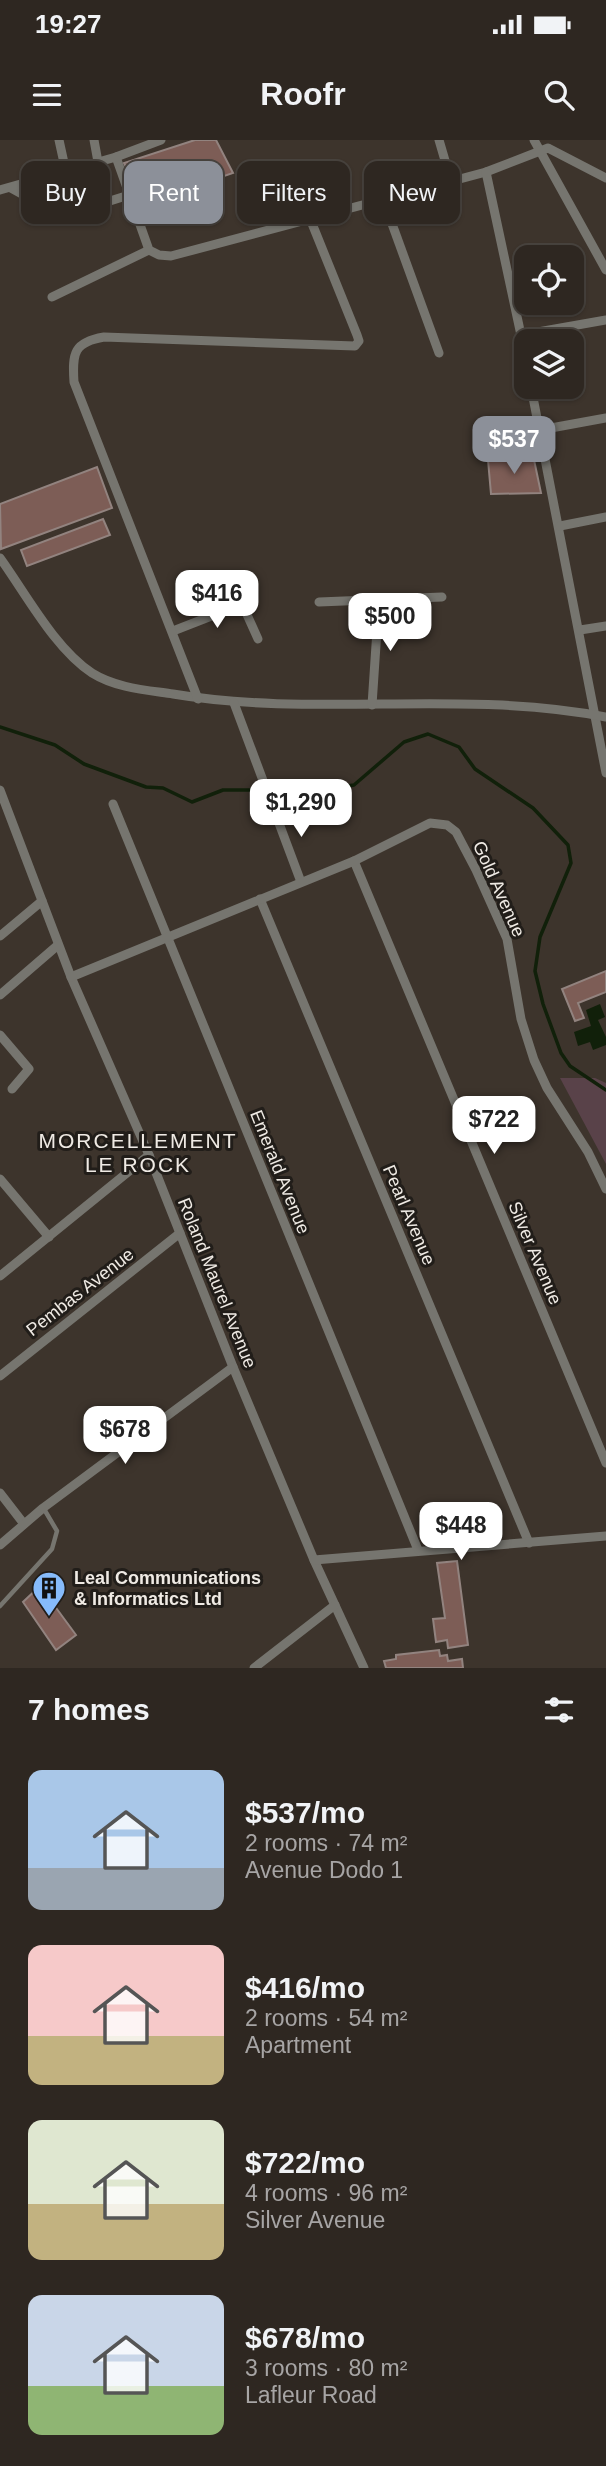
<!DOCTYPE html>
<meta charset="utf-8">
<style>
body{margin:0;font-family:Arial,sans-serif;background:#362f2a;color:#f1f3f6;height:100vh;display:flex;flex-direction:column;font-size:26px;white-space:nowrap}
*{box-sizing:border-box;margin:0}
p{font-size:23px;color:#a7a5a5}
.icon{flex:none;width:38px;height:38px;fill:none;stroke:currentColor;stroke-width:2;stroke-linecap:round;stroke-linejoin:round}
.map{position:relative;height:1528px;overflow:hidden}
.sheet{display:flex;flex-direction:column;background:#2e2721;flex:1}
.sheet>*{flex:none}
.top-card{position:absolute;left:21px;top:21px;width:565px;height:63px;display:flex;gap:14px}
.buttons{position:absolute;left:514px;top:105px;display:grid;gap:14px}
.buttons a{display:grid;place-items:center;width:70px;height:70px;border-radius:14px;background:#2e2721;box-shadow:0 2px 5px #0004,0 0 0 2px #49443f;font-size:35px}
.price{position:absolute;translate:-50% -60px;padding:0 16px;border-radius:14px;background:#fff;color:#222;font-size:23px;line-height:46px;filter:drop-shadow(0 2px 4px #0008)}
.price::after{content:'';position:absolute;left:50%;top:42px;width:21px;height:16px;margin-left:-10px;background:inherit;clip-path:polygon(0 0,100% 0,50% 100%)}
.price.current{background:#8c9099;color:#fff}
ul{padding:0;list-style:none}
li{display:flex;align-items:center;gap:21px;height:175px;padding:0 28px}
li span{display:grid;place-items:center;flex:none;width:196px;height:140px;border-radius:14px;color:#555}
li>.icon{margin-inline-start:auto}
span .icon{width:84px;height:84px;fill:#fffc;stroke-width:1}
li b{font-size:30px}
h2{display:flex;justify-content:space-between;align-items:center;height:84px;padding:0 28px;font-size:30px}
.chip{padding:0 24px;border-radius:14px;background:#2e2721;box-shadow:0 2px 5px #0004,0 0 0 2px #49443f;font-size:24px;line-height:63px}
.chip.current{background:#8c9099;color:#fff}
.status{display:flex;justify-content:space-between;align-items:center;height:49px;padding:0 35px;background:#2e2721;direction:ltr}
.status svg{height:19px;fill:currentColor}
header{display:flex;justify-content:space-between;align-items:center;height:91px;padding:0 28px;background:#2e2721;font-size:32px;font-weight:700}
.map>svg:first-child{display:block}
.green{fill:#594249}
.water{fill:#11200a}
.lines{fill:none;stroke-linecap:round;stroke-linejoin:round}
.stream{stroke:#11200a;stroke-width:3.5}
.building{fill:#7d5d56;stroke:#92837f;stroke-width:2}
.service{stroke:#76756f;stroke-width:4.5}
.minor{stroke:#76756f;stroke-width:9}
.labels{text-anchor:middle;stroke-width:6;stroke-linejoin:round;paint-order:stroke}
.street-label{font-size:18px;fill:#efeae4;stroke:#211d19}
.poi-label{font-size:18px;font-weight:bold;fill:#efeae4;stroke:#211d19;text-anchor:start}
.quarter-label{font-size:21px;letter-spacing:2px;fill:#efeae4;stroke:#211d19}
</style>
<div class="status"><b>19:27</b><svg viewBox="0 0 49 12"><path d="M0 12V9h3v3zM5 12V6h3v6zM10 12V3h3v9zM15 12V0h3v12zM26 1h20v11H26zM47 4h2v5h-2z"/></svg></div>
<header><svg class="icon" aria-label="menu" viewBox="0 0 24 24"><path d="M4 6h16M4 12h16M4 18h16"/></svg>Roofr<svg class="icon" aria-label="search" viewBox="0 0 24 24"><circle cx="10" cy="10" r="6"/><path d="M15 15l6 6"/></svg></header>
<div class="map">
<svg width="606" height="1528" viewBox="0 0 606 1528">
<rect width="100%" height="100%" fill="#3d342c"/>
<!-- green -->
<path class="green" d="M560,938h35l11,5v81z"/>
<!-- water -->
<path class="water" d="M600,864l5,13 -7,3 8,17v8l-13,5 -3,-8 -12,4 -4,-14 17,-6 -5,-16z"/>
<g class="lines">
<!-- stream -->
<path class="stream" d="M0,587l55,18 29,19 62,23 17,1 29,14 31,-12h98l33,-5 50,-43 24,-8 31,13 16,22 58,39 35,37 3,18 -31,74 -5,34 8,33 18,49 9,13 36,24"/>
</g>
<!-- building -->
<g class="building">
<path d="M195,0h21l17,33 -88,30 -21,-40z"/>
<path d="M533,315l8,38 -50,1 -3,-34z"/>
<path d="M97,327l15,41 -111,41 -1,-45z"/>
<path d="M103,379l7,16 -83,31 -6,-16z"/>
<path d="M606,831v21l-28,11 6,15 -9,3 -13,-32z"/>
<path d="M457,1421l11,84 -20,3 -1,-8 -11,2 -3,-23 12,-1 -8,-55z"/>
<path d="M40,1446l36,49 -20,15 -33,-48z"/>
<path d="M439,1510l1,6 7,-1 1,6 14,-2 1,9h-77l-2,-7 12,-2v-4z"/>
</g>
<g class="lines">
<!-- service -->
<path class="service" d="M0,1466l52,-57 5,-18 -13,-22"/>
<!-- minor -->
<g class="minor">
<path d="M59,0l7,32"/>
<path d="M94,0l4,22"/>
<path d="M439,0l12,41"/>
<path d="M534,0l72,130"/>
<path d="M116,17l33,93 10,5 12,1 315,-84 62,-24 58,30"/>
<path d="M486,32l41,191"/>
<path d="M11,48l51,28 67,-21"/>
<path d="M0,50l116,-33 45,-17"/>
<path d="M383,59l56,154"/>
<path d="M52,157l97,-47"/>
<path d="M521,195l85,-15"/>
<path d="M531,247l75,386"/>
<path d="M540,290l66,-12"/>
<path d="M560,386l46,-9"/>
<path d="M0,418c26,36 55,91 92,115 24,15 54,17 81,21 143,24 291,-5 433,23"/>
<path d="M319,462l123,-5"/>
<path d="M580,490l26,-4"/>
<path d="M173,491l64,-25 7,2 14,31"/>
<path d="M198,559l-124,-317c-2,-29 0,-40 30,-45l251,9 4,-5 -2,-6 -46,-114"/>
<path d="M234,563l67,179"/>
<path d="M372,565l7,-105"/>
<path d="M0,650l71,187 78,178 84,212 81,193 50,108"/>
<path d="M113,664l305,746"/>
<path d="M354,721l252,602"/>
<path d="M260,759l269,644"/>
<path d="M0,796l42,-35"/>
<path d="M71,837l283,-116 76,-38 17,2 9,7 20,38 31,69 14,80 13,41 13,28 41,64 18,37"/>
<path d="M0,855l58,-50"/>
<path d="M0,895l29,34 -17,20"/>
<path d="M0,1039l49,58"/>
<path d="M0,1136l149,-121"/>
<path d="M0,1236l180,-143"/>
<path d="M0,1353l24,31"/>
<path d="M0,1405l43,-37 190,-141"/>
<path d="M314,1420l292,-24"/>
<path d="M254,1528l81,-63"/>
</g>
</g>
<!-- icons -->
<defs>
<symbol id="building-pin" viewBox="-11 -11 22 30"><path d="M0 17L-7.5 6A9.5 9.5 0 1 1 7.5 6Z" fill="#86bbfb" stroke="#211d19"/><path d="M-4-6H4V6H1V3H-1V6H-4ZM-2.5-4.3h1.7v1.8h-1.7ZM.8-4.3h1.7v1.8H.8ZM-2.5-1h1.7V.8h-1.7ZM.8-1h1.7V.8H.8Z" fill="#111"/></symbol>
</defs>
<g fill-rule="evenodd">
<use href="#building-pin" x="30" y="1429" width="38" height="52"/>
</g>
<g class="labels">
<!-- street labels -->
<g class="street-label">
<text transform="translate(499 749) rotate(66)" y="6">Gold Avenue</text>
<text transform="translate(280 1032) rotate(68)" y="6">Emerald Avenue</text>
<text transform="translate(409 1075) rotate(67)" y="6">Pearl Avenue</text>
<text transform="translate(535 1113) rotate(67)" y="6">Silver Avenue</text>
<text transform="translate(217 1143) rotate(68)" y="6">Roland Maurel Avenue</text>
<text transform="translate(80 1152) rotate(-38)" y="6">Pembas Avenue</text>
</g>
<!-- poi labels -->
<g class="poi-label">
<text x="74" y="1444">Leal Communications<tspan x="74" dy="21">&amp; Informatics Ltd</tspan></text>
</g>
<!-- quarter labels -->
<g class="quarter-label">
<text x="138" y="1008">MORCELLEMENT<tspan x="138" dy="24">LE ROCK</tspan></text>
</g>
</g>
</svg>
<div class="buttons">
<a><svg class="icon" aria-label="locate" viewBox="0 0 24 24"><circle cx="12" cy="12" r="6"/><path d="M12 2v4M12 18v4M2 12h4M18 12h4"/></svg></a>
<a><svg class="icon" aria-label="layers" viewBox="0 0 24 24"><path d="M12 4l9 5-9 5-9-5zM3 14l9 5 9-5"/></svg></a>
</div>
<b class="price current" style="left:514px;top:336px">$537</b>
<b class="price" style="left:217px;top:490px">$416</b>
<b class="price" style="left:390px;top:513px">$500</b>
<b class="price" style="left:301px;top:699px">$1,290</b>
<b class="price" style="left:494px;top:1016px">$722</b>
<b class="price" style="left:125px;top:1326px">$678</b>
<b class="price" style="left:461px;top:1422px">$448</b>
<div class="top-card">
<a class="chip">Buy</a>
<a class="chip current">Rent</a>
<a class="chip">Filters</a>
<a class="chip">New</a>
</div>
</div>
<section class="sheet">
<h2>7 homes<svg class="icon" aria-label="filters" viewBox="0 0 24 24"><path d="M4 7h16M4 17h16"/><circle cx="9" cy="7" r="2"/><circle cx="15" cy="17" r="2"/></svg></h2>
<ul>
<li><span style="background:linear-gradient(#a9c7e8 70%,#9aa5b1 0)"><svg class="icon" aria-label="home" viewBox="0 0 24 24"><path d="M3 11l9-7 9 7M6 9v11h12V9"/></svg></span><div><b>$537/mo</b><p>2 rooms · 74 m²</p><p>Avenue Dodo 1</p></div></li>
<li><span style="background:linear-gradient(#f6c9c9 65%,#c2b280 0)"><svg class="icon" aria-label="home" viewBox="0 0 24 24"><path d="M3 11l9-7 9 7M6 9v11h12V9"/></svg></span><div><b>$416/mo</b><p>2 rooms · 54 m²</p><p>Apartment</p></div></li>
<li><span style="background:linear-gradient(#dfe7d0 60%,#c2b280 0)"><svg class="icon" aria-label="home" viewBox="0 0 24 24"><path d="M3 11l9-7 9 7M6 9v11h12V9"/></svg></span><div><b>$722/mo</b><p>4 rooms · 96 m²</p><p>Silver Avenue</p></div></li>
<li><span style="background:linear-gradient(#c9d6e8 65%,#8fb573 0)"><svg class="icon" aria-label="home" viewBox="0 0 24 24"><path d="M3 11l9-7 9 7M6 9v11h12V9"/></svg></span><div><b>$678/mo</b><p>3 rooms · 80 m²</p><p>Lafleur Road</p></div></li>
</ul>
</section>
